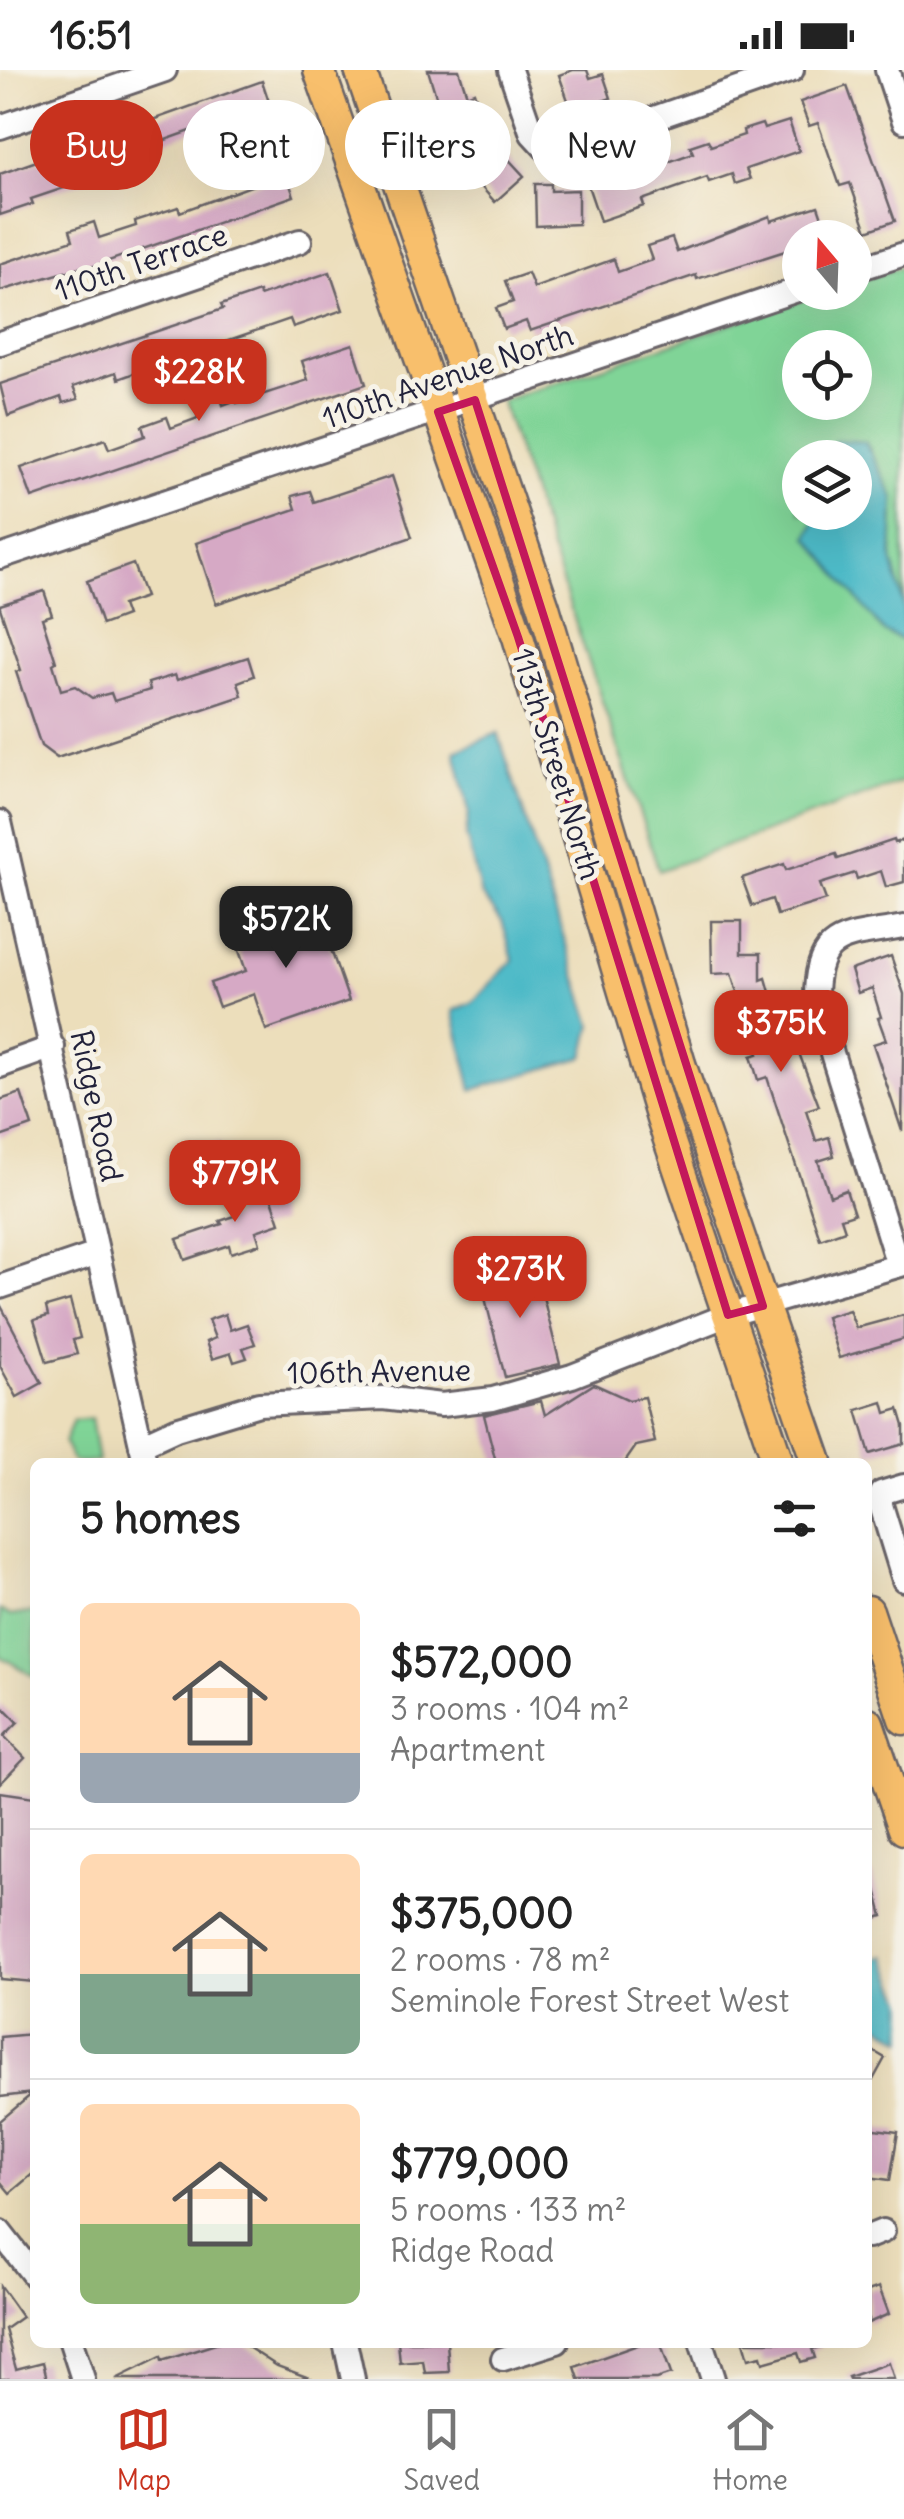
<!DOCTYPE html>
<meta charset="utf-8">
<style>
body{margin:0;font-family:Delius,sans-serif;background:#f2f2f2;color:#222;height:100vh;display:flex;flex-direction:column;font-size:38px;white-space:nowrap}
*{box-sizing:border-box;margin:0}
p{font-size:32px;color:#767676}
.icon{flex:none;width:55px;height:55px;fill:none;stroke:currentColor;stroke-width:2;stroke-linecap:round;stroke-linejoin:round}
.map{position:relative;flex:1;overflow:hidden}
.details{position:absolute;left:30px;top:1388px;width:842px;height:890px;display:flex;flex-direction:column;background:#fff;border-radius:15px;box-shadow:0 10px 40px #0002}
.details>*{flex:none}
.guide{position:absolute;left:30px;top:30px;width:845px;height:90px;display:flex;gap:20px}
.needle{width:65px;rotate:341deg}
.fabs{position:absolute;left:782px;top:150px;display:grid;gap:20px}
.fabs a{display:grid;place-items:center;width:90px;height:90px;border-radius:50%;background:#fff;box-shadow:0 10px 40px #0002;font-size:50px}
.price{position:absolute;translate:-50% -85px;padding:0 22px;border-radius:20px;background:#c8321e;color:#fff;font-size:32px;line-height:65px;filter:drop-shadow(0 2px 5px #0008)}
.price::after{content:'';position:absolute;left:50%;top:60px;width:30px;height:22px;margin-left:-15px;background:inherit;clip-path:polygon(0 0,100% 0,50% 100%)}
.price.selected{background:#222;color:#fff}
ul{padding:0;list-style:none}
li{display:flex;align-items:center;gap:30px;height:250px;padding:0 50px}
li+li{border-top:2px solid #e0e0e0}
li span{display:grid;place-items:center;flex:none;width:280px;height:200px;border-radius:15px;color:#555}
li>.icon{margin-inline-start:auto}
span .icon{width:120px;height:120px;fill:#fffc;stroke-width:1}
li b{font-size:42px}
h2{display:flex;justify-content:space-between;align-items:center;height:120px;padding:0 50px;font-size:42px}
.chip{padding:0 35px;border-radius:45px;background:#fff;box-shadow:0 10px 40px #0002;font-size:35px;line-height:90px}
.chip.selected{background:#c8321e;color:#fff}
.status{display:flex;justify-content:space-between;align-items:center;height:70px;padding:0 50px;background:#fff;direction:ltr}
.status svg{height:28px;fill:currentColor}
.tab-bar{display:flex;justify-content:space-around;align-items:center;height:140px;border-top:2px solid #e0e0e0;background:#fff;font-size:28px;color:#767676}
.tab-bar a{display:grid;justify-items:center;gap:5px}
.tab-bar .selected{color:#c8321e}
.map>svg:first-child{display:block}
.green{fill:#80d497;stroke:#517b69;stroke-width:2.5;fill-rule:evenodd}
.water{fill:#4dbac7;stroke:#386e81;stroke-width:2.5}
.building{fill:#d6a9c5}
.lines{fill:none;stroke-linecap:round;stroke-linejoin:round}
.minor-casing{stroke:#696468;stroke-width:28}
.major-casing{stroke:#696468;stroke-width:35}
.minor{stroke:#fff;stroke-width:22}
.major{stroke:#f8bf6c;stroke-width:30}
.marked{fill:none;stroke:#c2185b;stroke-width:8;stroke-linejoin:round}
.labels{text-anchor:middle;stroke-width:10;stroke-linejoin:round;paint-order:stroke}
.street-label{font-size:30px;fill:#22223b;stroke:#f7f3e8}
</style>
<div class="status"><b>16:51</b><svg viewBox="0 0 49 12"><path d="M0 12V9h3v3zM5 12V6h3v6zM10 12V3h3v9zM15 12V0h3v12zM26 1h20v11H26zM47 4h2v5h-2z"/></svg></div>
<div class="map">
<svg width="904" height="2309" viewBox="0 0 904 2309">
<rect width="100%" height="100%" fill="#f7f3e8"/>
<filter id="ink" filterUnits="userSpaceOnUse"><feTurbulence type="fractalNoise" baseFrequency=".01" numOctaves="2"/><feDisplacementMap in="SourceGraphic" scale="20" xChannelSelector="R" yChannelSelector="G"/><feConvolveMatrix kernelMatrix="1 2 1 2 8 2 1 2 1" color-interpolation-filters="sRGB"/></filter>
<filter id="wash" filterUnits="userSpaceOnUse"><feTurbulence type="fractalNoise" baseFrequency=".0048" numOctaves="4" result="noise"/><feDisplacementMap in="SourceGraphic" scale="40" xChannelSelector="R" yChannelSelector="G"/><feGaussianBlur stdDeviation="2.25" result="paint"/><feColorMatrix in="noise" values="0 0 0 0 0 0 0 0 0 0 0 0 0 0 0 0 0 1.4 0 .05"/><feComposite in="paint" operator="in"/></filter>
<g filter="url(#wash)">
<rect width="100%" height="100%" fill="#ecdebb"/>
<!-- green -->
<g class="green">
<path d="M904,196v341l-12,-48 2,-61 -28,-55 -41,9 -1,5 -24,1v54l19,1 -10,24 75,95 20,9v140l-245,90 -158,-470 320,-108 34,-1v-11zM800,278h55v54h-55z"/>
<path d="M91,1348l7,44h-25l-9,-19 9,-23z"/>
<path d="M0,1540l10,6 25,-4v65l-35,-21z"/>
</g>
<!-- water -->
<g class="water">
<path d="M836,370l29,2 29,56 -2,61 12,48v34l-20,-9 -76,-95 11,-24 36,-1v-54l-31,-1z"/>
<path d="M498,663l94,292 -8,32 -112,33 -19,-79 20,-9 40,-42 -11,-39 -21,-26 -15,-60 3,-23 -14,-61z"/>
<path d="M885,1885l19,46v39l-36,-23v-56z"/>
</g>
<g id="blocks">
<!-- building -->
<g class="building">
<path d="M428,0h31l8,25 7,-3 16,47 34,37 -29,26 -30,-33 3,-3 -11,-34 -9,3z"/>
<path d="M573,0h14l3,8 13,-4 8,24 -39,14 -13,-37z"/>
<path d="M262,11l9,27 -43,14 -1,-4 -84,30 3,11 -23,8 -3,-10 -36,12 4,11 -57,19 2,5 -33,11v-41z"/>
<path d="M847,16l48,135 -28,10 -17,-48 -10,3 -22,-63 -9,3 -9,-24z"/>
<path d="M789,51l10,30 -53,18 4,10 -15,5 -3,-10 -23,8 -2,-5 -65,23 2,6 -44,15 -14,-41 23,-9 3,8 30,-11 -2,-5 20,-7 3,8 30,-11 -3,-7 18,-6 3,6 33,-11 -1,-5 19,-6 2,5z"/>
<path d="M294,87l9,23 -13,5 4,11 -211,74 -1,-3 -82,24v-27l73,-24 -3,-10 24,-8 5,16 37,-12 -1,-5 43,-14 2,5 93,-34 -4,-12z"/>
<path d="M535,114h16v7l27,-1v34l-42,2z"/>
<path d="M818,136l11,32h-29v8l-18,6 -85,27 -1,-4 -166,56 -4,-10 -22,8 -8,-21 17,-6 -8,-21 23,-8 6,15 80,-29 4,13 34,-12 -5,-14 25,-8 5,14 93,-36 1,5z"/>
<path d="M330,202l13,38 -50,17 -3,-8 -113,39 -3,-9 -31,10 3,10 -28,10 -2,-7 -43,15 5,12 -15,4 -2,-6 -53,19 -8,-32 223,-75 -2,-4 38,-13 1,4z"/>
<path d="M353,274l13,40 -334,114 -11,-30 84,-29 4,10 36,-13 -3,-10 25,-9 4,11 27,-10 -5,-18 26,-8 4,13 13,-5 1,3 71,-23 -6,-19z"/>
<path d="M392,406l20,61 -196,67 -20,-61 100,-34 -4,-13 18,-5 4,11z"/>
<path d="M133,494l12,33 -23,8 4,11 -24,9 -15,-44z"/>
<path d="M44,521l8,24 -10,3 14,44 -3,2 8,26 14,-4 17,12 19,-5 3,8 36,-11 -2,-7 27,-8 2,5 71,-23 6,19 -16,6 4,14 -185,62 -16,-12 -25,-74 5,-2 -21,-62v-3z"/>
<path d="M894,770l1,3 9,-3v42l-18,5 -5,-16 -24,8 -2,-6 -35,11 6,16 -49,15 -5,-16 -20,7 -10,-28 42,-14 2,6 50,-16 2,5z"/>
<path d="M316,837l33,94 -83,29 -12,-36 -35,13 -9,-24 36,-12 -12,-35z"/>
<path d="M711,851h31v32h19v27l5,-2 22,79 11,-4 20,53 -13,4 10,31 13,-4 5,19 -16,5 12,35 16,-6 8,24 -13,4 4,12 -25,9 -53,-162 -9,3 -7,-24 7,-2 -26,-81 -20,1z"/>
<path d="M891,886l13,38 -2,137 -29,-87 13,-4 -8,-22 3,-1 -9,-29 -14,5 -7,-23z"/>
<path d="M21,1023l11,33 -32,11v-37z"/>
<path d="M219,1073l9,27 -17,6 -10,-27z"/>
<path d="M267,1114l13,39 -24,8 4,13 -29,9 -2,-8 -44,15 -8,-21 45,-15 -2,-3 15,-5 -6,-19z"/>
<path d="M535,1195l25,99 -55,13 -25,-99z"/>
<path d="M70,1230l10,38 -7,2 4,14 -30,8 -13,-42 14,-4 -2,-9z"/>
<path d="M0,1234l42,79 -25,14 -17,-31z"/>
<path d="M849,1240l7,18 48,-13v24l-65,19 -13,-41z"/>
<path d="M225,1244l5,16 17,-6 8,20 -12,4 4,10 -13,4 -3,-9 -19,6 -6,-17 9,-4 -7,-18z"/>
<path d="M594,1314l35,16 15,-3 11,45 -19,4 -11,16h-129l-12,-47 57,-14 4,14z"/>
<path d="M883,1332l3,11 13,-4 5,17v18l-34,10 -13,-44z"/>
<path d="M0,1634l18,18 -14,14 21,22 -25,26z"/>
<path d="M0,1722l35,5 -1,185 -34,-3z"/>
<path d="M868,1804h4l11,42 -15,4z"/>
<path d="M32,1964l3,138 -25,21 -10,-12v-60l33,-28 -33,4v-60z"/>
<path d="M868,1978l17,10 -17,31z"/>
<path d="M868,2058l30,4 -8,48 -22,-3z"/>
<path d="M0,2216l22,31 -17,12 11,40 27,-7 4,17h-47z"/>
<path d="M879,2217l10,27 -21,9v-32z"/>
<path d="M222,2272h18l37,24 35,13h-196l45,-22 1,4z"/>
<path d="M398,2272h49l2,30 -24,1 -2,-12 -23,2z"/>
<path d="M646,2272h14l11,32 -15,5h-77l-4,-12z"/>
<path d="M743,2272h77l1,5 -9,2 3,9 -14,4 -3,-9 -35,10 -2,-7 -13,3z"/>
<path d="M889,2293l5,16h-45l-1,-2z"/>
</g>
</g>
</g>
<g filter="url(#ink)">
<use href="#blocks" fill-opacity="0" stroke="#696468" stroke-width="2.5"/>
<g class="lines">
<defs>
<g id="minor">
<path d="M510,0l22,64 13,14 21,1 226,-79"/>
<path d="M887,0l17,51"/>
<path d="M0,57l165,-57"/>
<path d="M855,200l49,-16"/>
<path d="M0,273l300,-102"/>
<path d="M0,487l800,-268"/>
<path d="M0,752l145,640"/>
<path d="M0,996l53,-19"/>
<path d="M898,1195l-82,-263c-1,-72 29,-64 88,-75"/>
<path d="M0,1217l97,-33"/>
<path d="M141,1375l35,-16 83,-25 124,-6 58,7 52,-6 79,-23 156,-61 176,-51"/>
<path d="M904,1416l-23,7v12l23,75"/>
<path d="M0,2162l35,45"/>
<path d="M868,2167l15,-6"/>
<path d="M71,2272l12,37"/>
<path d="M345,2272l8,37"/>
<path d="M701,2272l12,37"/>
<path d="M503,2289l54,-17"/>
</g>
<g id="major">
<path d="M319,0l199,567 144,482 116,343"/>
<path d="M360,0l184,537 136,457 137,398"/>
<path d="M868,1541l36,108"/>
<path d="M868,1653l36,106"/>
</g>
</defs>
<!-- minor casing -->
<use href="#minor" class="minor-casing"/>
<!-- major casing -->
<use href="#major" class="major-casing"/>
<!-- minor -->
<use href="#minor" class="minor"/>
<!-- major -->
<use href="#major" class="major"/>
</g>
</g>
<!-- marked area -->
<path class="marked" d="M475,330l288,906 -35,9 -210,-678 -80,-225z"/>
<g class="labels">
<!-- street labels -->
<g class="street-label">
<text transform="translate(141 193) rotate(-19)" y="10">110th Terrace</text>
<text transform="translate(448 307) rotate(-19)" y="10">110th Avenue North</text>
<text transform="translate(556 694) rotate(73)" y="10">113th Street North</text>
<text transform="translate(96 1036) rotate(78)" y="10">Ridge Road</text>
<text transform="translate(379 1302) rotate(-1)" y="10">106th Avenue</text>
</g>
</g>
</svg>
<div class="fabs">
<a><svg class="needle" viewBox="-14 -14 28 28"><path d="M0-13l5 13h-10z" fill="#e53935"/><path d="M0 13l5-13h-10z" fill="#767676"/></svg></a>
<a><svg class="icon" aria-label="locate" viewBox="0 0 24 24"><circle cx="12" cy="12" r="6"/><path d="M12 2v4M12 18v4M2 12h4M18 12h4"/></svg></a>
<a><svg class="icon" aria-label="layers" viewBox="0 0 24 24"><path d="M12 4l9 5-9 5-9-5zM3 14l9 5 9-5"/></svg></a>
</div>
<b class="price" style="left:199px;top:354px">$228K</b>
<b class="price selected" style="left:286px;top:901px">$572K</b>
<b class="price" style="left:781px;top:1005px">$375K</b>
<b class="price" style="left:235px;top:1155px">$779K</b>
<b class="price" style="left:520px;top:1251px">$273K</b>
<div class="guide">
<a class="chip selected">Buy</a>
<a class="chip">Rent</a>
<a class="chip">Filters</a>
<a class="chip">New</a>
</div>
<section class="details">
<h2>5 homes<svg class="icon" aria-label="filters" viewBox="0 0 24 24"><path d="M4 7h16M4 17h16"/><circle cx="9" cy="7" r="2"/><circle cx="15" cy="17" r="2"/></svg></h2>
<ul>
<li><span style="background:linear-gradient(#ffd9b3 75%,#9aa5b1 0)"><svg class="icon" aria-label="home" viewBox="0 0 24 24"><path d="M3 11l9-7 9 7M6 9v11h12V9"/></svg></span><div><b>$572,000</b><p>3 rooms · 104 m²</p><p>Apartment</p></div></li>
<li><span style="background:linear-gradient(#ffd9b3 60%,#7fa58c 0)"><svg class="icon" aria-label="home" viewBox="0 0 24 24"><path d="M3 11l9-7 9 7M6 9v11h12V9"/></svg></span><div><b>$375,000</b><p>2 rooms · 78 m²</p><p>Seminole Forest Street West</p></div></li>
<li><span style="background:linear-gradient(#ffd9b3 60%,#8fb573 0)"><svg class="icon" aria-label="home" viewBox="0 0 24 24"><path d="M3 11l9-7 9 7M6 9v11h12V9"/></svg></span><div><b>$779,000</b><p>5 rooms · 133 m²</p><p>Ridge Road</p></div></li>
</ul>
</section>
</div>
<nav class="tab-bar">
<a class="selected"><svg class="icon" aria-label="map" viewBox="0 0 24 24"><path d="M3 6l6-2 6 2 6-2v14l-6 2-6-2-6 2zM9 4v14M15 6v14"/></svg>Map</a>
<a><svg class="icon" aria-label="saved" viewBox="0 0 24 24"><path d="M7 4h10v16l-5-4-5 4z"/></svg>Saved</a>
<a><svg class="icon" aria-label="home" viewBox="0 0 24 24"><path d="M3 11l9-7 9 7M6 9v11h12V9"/></svg>Home</a>
</nav>
